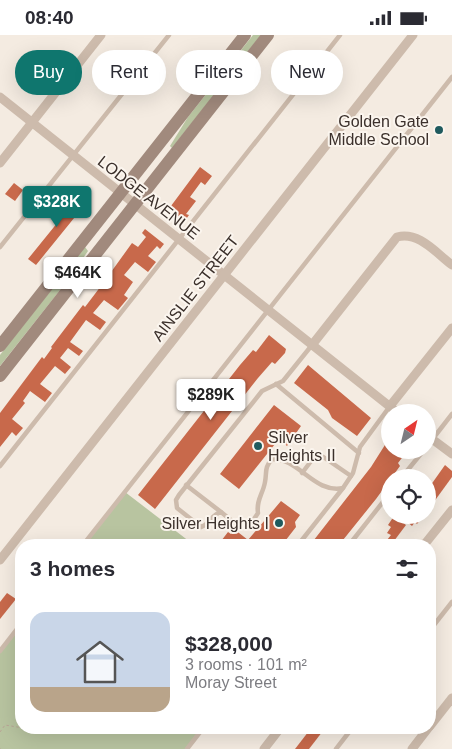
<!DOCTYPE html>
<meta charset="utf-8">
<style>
body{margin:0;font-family:Helvetica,sans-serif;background:#f7f7f7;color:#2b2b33;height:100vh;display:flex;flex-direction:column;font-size:19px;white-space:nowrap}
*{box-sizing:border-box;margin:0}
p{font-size:16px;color:#7c7c81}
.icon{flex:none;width:28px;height:28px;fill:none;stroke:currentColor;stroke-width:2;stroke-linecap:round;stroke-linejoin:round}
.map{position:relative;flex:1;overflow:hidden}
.details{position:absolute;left:15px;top:504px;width:421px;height:195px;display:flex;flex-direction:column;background:#fff;border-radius:20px;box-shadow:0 5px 20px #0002}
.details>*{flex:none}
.banner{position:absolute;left:15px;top:15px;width:422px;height:45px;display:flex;gap:10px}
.needle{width:32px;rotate:35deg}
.buttons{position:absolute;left:381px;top:369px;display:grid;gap:10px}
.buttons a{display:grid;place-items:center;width:55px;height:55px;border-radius:50%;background:#fff;box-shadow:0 5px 20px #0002;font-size:25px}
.price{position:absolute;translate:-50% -42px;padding:0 11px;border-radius:5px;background:#fff;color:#222;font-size:16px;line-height:32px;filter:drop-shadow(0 1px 2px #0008)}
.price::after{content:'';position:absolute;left:50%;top:30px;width:15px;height:11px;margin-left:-8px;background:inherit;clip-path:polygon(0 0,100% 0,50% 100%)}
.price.on{background:#0f766e;color:#fff}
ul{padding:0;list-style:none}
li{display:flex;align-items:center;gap:15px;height:125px;padding:0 15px}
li+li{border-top:1px solid #e1e1e2}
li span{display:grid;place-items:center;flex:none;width:140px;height:100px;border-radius:15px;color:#555}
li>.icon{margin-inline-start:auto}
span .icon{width:60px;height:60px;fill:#fffc;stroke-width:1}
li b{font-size:21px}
h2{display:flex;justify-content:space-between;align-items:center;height:60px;padding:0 15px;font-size:21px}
.tag{padding:0 18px;border-radius:22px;background:#fff;box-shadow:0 5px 20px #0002;font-size:18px;line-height:45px}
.tag.on{background:#0f766e;color:#fff}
.status{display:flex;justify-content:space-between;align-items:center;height:35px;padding:0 25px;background:#fff;direction:ltr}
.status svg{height:14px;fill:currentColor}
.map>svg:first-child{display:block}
.green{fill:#b8c4a0}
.building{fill:#c8694b}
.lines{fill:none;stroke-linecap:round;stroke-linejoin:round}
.path{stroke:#b9a596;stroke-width:1;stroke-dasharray:2.5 2.5;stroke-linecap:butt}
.service{stroke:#cdbbac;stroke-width:4.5}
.minor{stroke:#cdbbac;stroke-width:9}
.secondary{stroke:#a18a7d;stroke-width:12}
.poi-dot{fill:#1f5a5e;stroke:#fbf5ee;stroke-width:2}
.labels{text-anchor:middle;stroke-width:4;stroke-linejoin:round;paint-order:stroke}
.poi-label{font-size:16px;fill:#3b302b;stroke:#fbf5ee;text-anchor:end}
.street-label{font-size:16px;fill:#3b302b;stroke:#fbf5ee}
</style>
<div class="status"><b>08:40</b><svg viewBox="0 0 49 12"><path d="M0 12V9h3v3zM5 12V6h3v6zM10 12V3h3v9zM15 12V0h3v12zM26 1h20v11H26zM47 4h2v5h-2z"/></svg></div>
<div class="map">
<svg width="452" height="714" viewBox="0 0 452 714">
<rect width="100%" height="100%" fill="#f4ebe1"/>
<!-- green -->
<g class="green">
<path d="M253,0h8l-89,113 -2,-2 18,-29z"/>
<path d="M85,212l3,4 -20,29 -68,86v-11z"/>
<path d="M125,457l69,53h-111z"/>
<path d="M21,589v103l183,1 -17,21h-187v-98z"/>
</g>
<!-- building -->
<g class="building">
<path d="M200,132l12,9 -7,9 -4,-3 -11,15 6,4 -10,13 3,1 -5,7 -16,-12z"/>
<path d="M14,148l9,7 -8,11 -10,-7z"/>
<path d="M71,162l12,10 -47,58 -8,-6 30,-37 -9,-7 7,-8 4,3z"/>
<path d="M145,194l19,15 -4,5 -3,-3 -9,10 8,6 -8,10 -13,-10 -11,13 9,7 -9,13 4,3 -10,12 -14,-10 -11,13 13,9 -6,8 -14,-10 -16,22 13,9 -4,5 -11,-8 -8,10 11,9 -6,7 -10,-8 -15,18 12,9 -7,9 -15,-11 -7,10 2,2 -13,16 11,9 -7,8 -4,-4 -12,15v-34l42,-56 2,2 8,-11 -1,-1 32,-42 2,2 16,-21 31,-43 6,4 8,-10 -4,-4z"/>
<path d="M269,300l17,14 -1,4 -10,11 -3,-2 -14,16 -103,131 -17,-14 102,-130 13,-15 3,2z"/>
<path d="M308,330l63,53 -14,18 -25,-18 -4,-8 -34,-27z"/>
<path d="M274,370l27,21 -14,20 -8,-7 -40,50 -19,-15z"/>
<path d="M390,402v13h18l-10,13 2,3 -24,33 -37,46h-29l61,-78z"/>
<path d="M445,430l7,6v6l-24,33v-21z"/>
<path d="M281,466l19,14 -5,7 1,5 -14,18h-64l10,-13 3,2 3,-5 14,11z"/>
<path d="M406,480h18l-7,9 -2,-2 -3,4 -8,-7z"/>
<path d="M394,481l12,9 -15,20h-8l8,-10 -4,-2 4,-6 -3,-2z"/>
<path d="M7,558l9,6 -16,20v-17z"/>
<path d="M312,692h14l-17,22h-14z"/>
</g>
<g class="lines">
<!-- path -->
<g class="path">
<path d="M0,697l5,-7 18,3"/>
<path d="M0,713v1"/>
</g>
<!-- service -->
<g class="service">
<path d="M0,212l169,-212"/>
<path d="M312,310l-29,36 -21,10 -83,104 -3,5 1,8 24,19c9,-3 11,-13 20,-15l16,13 15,-3 6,-9c-2,-13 5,-19 7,-31 2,-10 -1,-14 7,-23 27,-1 42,35 71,29l10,-15 7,-26 30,-41"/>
<path d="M276,349l83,69"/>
<path d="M428,410l24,-31"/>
<path d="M0,431l340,-431"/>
<path d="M302,438l13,-17 4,-2 32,22"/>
<path d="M402,442l22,-27"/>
<path d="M186,450l35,27"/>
<path d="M83,510l369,-468"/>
<path d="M298,510l45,-57"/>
<path d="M349,510l41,-52"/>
<path d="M430,595l22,-28"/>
<path d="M0,616l21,-27"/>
<path d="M187,714l17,-22"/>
<path d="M336,714l17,-22"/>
</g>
<!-- minor -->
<g class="minor">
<path d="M0,62l398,316"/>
<path d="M0,128l101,-128"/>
<path d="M312,310l85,-108c22,-6 39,16 55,28"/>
<path d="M390,371l62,-78"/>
<path d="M428,401l24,18"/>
<path d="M424,510l28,-35"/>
<path d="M0,525l413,-525"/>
<path d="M430,691l22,-28"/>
<path d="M264,714l17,-22"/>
<path d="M412,714l17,-22"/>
</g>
<!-- secondary -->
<g class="secondary">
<path d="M0,311l245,-311"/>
<path d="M0,341l268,-341"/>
</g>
</g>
<!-- markers -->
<g class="poi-dot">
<circle cx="439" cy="95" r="5"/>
<circle cx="258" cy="411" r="5"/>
<circle cx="279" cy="488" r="5"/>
</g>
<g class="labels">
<!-- poi labels -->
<g class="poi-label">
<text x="429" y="92">Golden Gate<tspan x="429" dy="18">Middle School</tspan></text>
<text x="268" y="408" text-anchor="start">Silver<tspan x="268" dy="18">Heights II</tspan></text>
<text x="269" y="494">Silver Heights I</text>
</g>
<!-- street labels -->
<g class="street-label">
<text transform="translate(149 162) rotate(38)" y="6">LODGE AVENUE</text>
<text transform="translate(195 253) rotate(-52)" y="6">AINSLIE STREET</text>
</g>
</g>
</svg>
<div class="buttons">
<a><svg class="needle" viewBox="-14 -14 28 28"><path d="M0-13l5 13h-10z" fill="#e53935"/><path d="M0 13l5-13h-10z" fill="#7c7c81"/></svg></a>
<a><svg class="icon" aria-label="locate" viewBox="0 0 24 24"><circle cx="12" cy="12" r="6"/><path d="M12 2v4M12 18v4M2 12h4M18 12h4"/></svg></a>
</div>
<b class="price on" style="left:57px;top:193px">$328K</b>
<b class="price" style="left:78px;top:264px">$464K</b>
<b class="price" style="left:211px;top:386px">$289K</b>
<div class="banner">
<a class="tag on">Buy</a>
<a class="tag">Rent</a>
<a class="tag">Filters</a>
<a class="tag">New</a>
</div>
<section class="details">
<h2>3 homes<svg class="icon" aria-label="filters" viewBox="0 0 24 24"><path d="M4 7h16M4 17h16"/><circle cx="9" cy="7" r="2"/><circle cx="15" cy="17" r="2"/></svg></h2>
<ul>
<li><span style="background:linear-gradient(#c9d6e8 75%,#b9a48a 0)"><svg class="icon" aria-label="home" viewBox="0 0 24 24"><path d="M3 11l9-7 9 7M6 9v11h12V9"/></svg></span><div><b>$328,000</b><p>3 rooms · 101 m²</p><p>Moray Street</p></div></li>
</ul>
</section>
</div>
